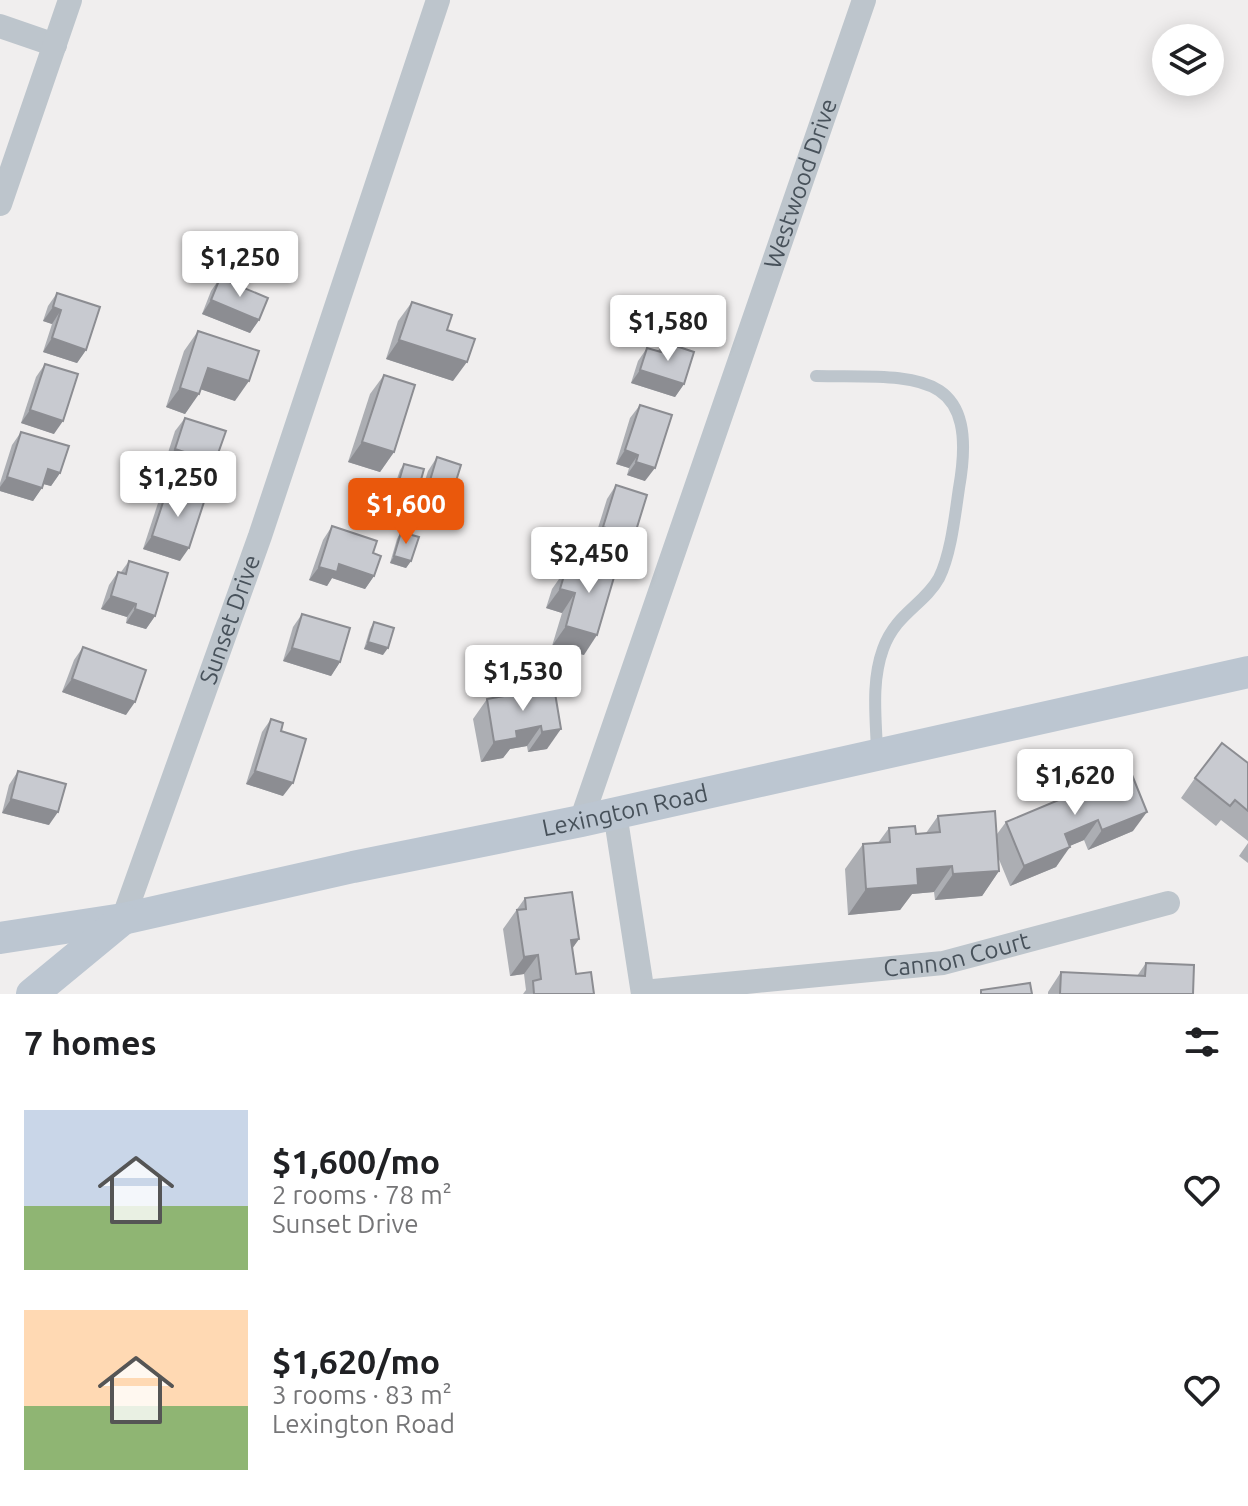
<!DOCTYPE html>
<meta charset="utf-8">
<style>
body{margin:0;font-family:Ubuntu,sans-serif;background:#f6f6f6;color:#202124;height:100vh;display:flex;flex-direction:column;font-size:30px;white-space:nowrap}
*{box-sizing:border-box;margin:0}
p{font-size:26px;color:#757577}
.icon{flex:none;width:44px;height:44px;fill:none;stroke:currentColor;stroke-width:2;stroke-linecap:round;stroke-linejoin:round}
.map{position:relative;height:994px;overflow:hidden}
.side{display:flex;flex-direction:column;background:#fff;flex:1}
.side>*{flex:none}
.fabs{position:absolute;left:1152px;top:24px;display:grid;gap:16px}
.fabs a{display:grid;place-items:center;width:72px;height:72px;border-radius:50%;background:#fff;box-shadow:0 4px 20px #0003;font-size:40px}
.price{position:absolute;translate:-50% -68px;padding:0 18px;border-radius:8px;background:#fff;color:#222;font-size:26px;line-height:52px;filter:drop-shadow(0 2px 4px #0008)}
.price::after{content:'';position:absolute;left:50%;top:48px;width:24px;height:18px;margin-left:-12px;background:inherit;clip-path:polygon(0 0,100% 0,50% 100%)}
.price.current{background:#ea580c;color:#fff}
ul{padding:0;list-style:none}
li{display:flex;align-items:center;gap:24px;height:200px;padding:0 24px}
li span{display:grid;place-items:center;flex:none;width:224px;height:160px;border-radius:0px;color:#555}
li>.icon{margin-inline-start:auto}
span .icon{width:96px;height:96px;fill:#fffc;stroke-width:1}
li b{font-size:34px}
h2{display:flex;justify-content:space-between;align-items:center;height:96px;padding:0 24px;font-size:34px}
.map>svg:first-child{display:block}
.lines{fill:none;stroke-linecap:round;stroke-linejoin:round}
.lane{stroke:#bdc5cc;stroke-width:12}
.street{stroke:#bdc5cc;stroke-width:24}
.secondary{stroke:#bcc6d1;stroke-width:32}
.wall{fill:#acaeb3}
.shaded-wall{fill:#8c8d92}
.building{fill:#c8cad0;stroke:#8c8d92;stroke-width:2}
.labels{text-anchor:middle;stroke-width:6;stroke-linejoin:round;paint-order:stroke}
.street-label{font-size:24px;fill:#47515a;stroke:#fff}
</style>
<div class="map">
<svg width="1248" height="994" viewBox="0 0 1248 994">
<rect width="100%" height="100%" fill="#f0eeee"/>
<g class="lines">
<!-- lane -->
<path class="lane" d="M816,376c95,2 165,-12 143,112 -4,27 -8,66 -20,90 -15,27 -43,35 -56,71 -12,33 -7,69 -6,103"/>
<!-- street -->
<g class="street">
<path d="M0,26l55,19"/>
<path d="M0,204l70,-204"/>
<path d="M615,813l28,181"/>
<path id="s1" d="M581,821l283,-821"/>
<path id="s2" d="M123,919l137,-383 178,-536"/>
<path id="s3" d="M643,992l300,-29 225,-60"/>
</g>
<!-- secondary -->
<g class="secondary">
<path id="s4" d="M0,938l123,-19 230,-52 228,-46 667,-149"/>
<path d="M32,994l91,-75"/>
</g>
</g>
<!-- wall -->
<g class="wall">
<path d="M220,278l39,42 -9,13 -48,-19 9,-23z"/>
<path d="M57,293l29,57 -9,13 -34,-11 9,-28 -9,-3 5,-15z"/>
<path d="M412,302l41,79 -67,-22 12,-38z"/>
<path d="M198,331l37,70 -34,-12 -16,25 -19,-7 18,-56z"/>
<path d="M664,342l20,42 -9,13 -44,-14 7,-22 9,-13 11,3z"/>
<path d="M45,364l9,70 -33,-11 15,-46z"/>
<path d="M384,375l10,77 -14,20 -32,-10 22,-68z"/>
<path d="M640,405l5,76 -18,-6 2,-7 -13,-4 14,-46z"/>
<path d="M185,418l21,58 -41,-14 10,-31z"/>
<path d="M21,432l39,41 -9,13 -7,-2 -11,17 -33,-10v-8l12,-38z"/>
<path d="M437,457l15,37 -10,14 -23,-8 9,-29z"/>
<path d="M404,464l10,30 -20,-6 6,-18z"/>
<path d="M616,485l18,52 -9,14 -31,-10 13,-42z"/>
<path d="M167,490l13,71 -37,-12 15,-46z"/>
<path d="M332,526l41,27 1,23 -9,13 -33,-11 -5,8 -18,-6 14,-40z"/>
<path d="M401,532l10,29 -5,7 -16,-5 7,-24z"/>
<path d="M587,559l-3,96 -32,-9 10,-33 -16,-5 6,-19 14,-20 12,3z"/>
<path d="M129,561l26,55 -9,13 -20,-6 1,-6 -26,-8 8,-24 9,-13h3z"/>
<path d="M302,614l38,48 -9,14 -48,-15 10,-34z"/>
<path d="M374,622l9,33 -19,-6 6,-20z"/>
<path d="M83,647l43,68 -64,-23 12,-32z"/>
<path d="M554,687l-7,62 -19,3 -1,-6 -17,3 -7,9 -22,4 -8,-43 14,-20z"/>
<path d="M271,719l12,77 -37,-12 16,-52z"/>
<path d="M1248,763v78l-27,-21 -5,6 -35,-28 14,-20z"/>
<path d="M1130,770l3,61 -45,19 -4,-10 -15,6 -13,21 -46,19 -12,-29 1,14 -17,25 -47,4 -1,-8 -22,2 -12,16 -52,5 -3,-46 18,-25 15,-1 11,-15 27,6 10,-1 12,-17 59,18 9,-12z"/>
<path d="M18,771l31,54 -47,-12 7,-28z"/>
<path d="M1248,843v20l-9,-7z"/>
<path d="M525,898l54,41 -7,9 4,26 18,20h-71l3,-4 -2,-16 -14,2 -7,-47z"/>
<path d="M1146,963l47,31h-145v-2l13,-20 76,4z"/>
</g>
<!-- shaded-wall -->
<g class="shaded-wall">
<path d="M211,300l48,20 -9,13 -48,-19z"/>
<path d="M53,307l8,3 -9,14 -9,-3z"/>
<path d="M52,338l34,12 -9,13 -34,-11z"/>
<path d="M399,340l68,22 -14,19 -67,-22z"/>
<path d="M208,368l41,13 -14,20 -41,-14z"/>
<path d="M640,370l44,14 -9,13 -44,-14z"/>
<path d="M180,388l19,6 -14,20 -19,-7z"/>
<path d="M30,410l33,11 -9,13 -33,-11z"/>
<path d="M362,442l32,10 -14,20 -32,-10z"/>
<path d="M175,449l40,13 -9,14 -41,-14z"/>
<path d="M625,450l13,5 -9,13 -13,-4z"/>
<path d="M636,462l19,6 -10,13 -18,-6z"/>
<path d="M48,469l12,4 -9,13 -12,-3z"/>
<path d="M7,477l35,11 -9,13 -33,-10v-4z"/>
<path d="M399,481l20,6 -5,7 -20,-6z"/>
<path d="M428,487l24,7 -10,14 -23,-8z"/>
<path d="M603,527l31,10 -9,14 -31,-10z"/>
<path d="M152,536l37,12 -9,13 -37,-12z"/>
<path d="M394,556l17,5 -5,7 -16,-5z"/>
<path d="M339,564l35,12 -9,13 -33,-11 -5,8 -18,-6 10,-13z"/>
<path d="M560,589l15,4 -13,20 -16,-5z"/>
<path d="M111,596l25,8 -9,13 -26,-8z"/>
<path d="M135,609l20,7 -9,13 -20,-6z"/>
<path d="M566,626l31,9 -13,20 -32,-9z"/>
<path d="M368,642l20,6 -5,7 -19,-6z"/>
<path d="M292,648l48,14 -9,14 -48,-15z"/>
<path d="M72,679l63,23 -9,13 -64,-23z"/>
<path d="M541,726l-14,20 -17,3 -7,9 -22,4 13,-20 22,-11z"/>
<path d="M561,729l-14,20 -19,3 14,-20z"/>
<path d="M255,771l38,12 -10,13 -37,-12z"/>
<path d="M11,799l47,13 -9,13 -47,-12z"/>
<path d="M1147,812l-14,19 -45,19 14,-20z"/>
<path d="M1098,820l-14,20 -33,14 14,-20z"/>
<path d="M1070,847l-14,20 -46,19 14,-20z"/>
<path d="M952,866l-18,26 -22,2 -12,16 -52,5 18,-26 51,-20z"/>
<path d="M999,871l-17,25 -47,4 18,-26z"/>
<path d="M579,939l-14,20 6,-19z"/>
<path d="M538,955l-14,19 -14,2 14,-19z"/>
</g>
<!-- building -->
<g class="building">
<path d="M220,278l48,20 -9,22 -48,-20z"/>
<path d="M57,293l43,14 -14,43 -34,-12 9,-28 -8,-3z"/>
<path d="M412,302l40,13 -5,15 28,9 -8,23 -68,-22z"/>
<path d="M198,331l61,20 -10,30 -41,-13 -9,26 -19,-6z"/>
<path d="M664,342l30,10 -10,32 -44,-14 7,-22 14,4z"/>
<path d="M45,364l33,10 -15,47 -33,-11z"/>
<path d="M384,375l31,10 -21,67 -32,-10z"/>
<path d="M640,405l32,10 -17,53 -19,-6 2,-7 -13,-5z"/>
<path d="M185,418l41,13 -11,31 -40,-13z"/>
<path d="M21,432l48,14 -9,27 -12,-4 -6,19 -35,-11z"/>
<path d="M437,457l24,8 -9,29 -24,-7z"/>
<path d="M404,464l20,5 -5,18 -20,-6z"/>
<path d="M616,485l31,10 -13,42 -31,-10z"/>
<path d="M167,490l37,12 -15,46 -37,-12z"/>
<path d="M332,526l45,15 -4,12 8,3 -7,20 -35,-12 -2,8 -18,-5z"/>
<path d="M401,532l18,5 -8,24 -17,-5z"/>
<path d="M587,559l30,8 -20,68 -31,-9 9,-33 -15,-4 6,-20 17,5z"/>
<path d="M129,561l39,12 -13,43 -20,-7 1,-5 -25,-8 7,-24 8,2z"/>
<path d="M302,614l48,14 -10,34 -48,-14z"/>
<path d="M374,622l20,6 -6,20 -20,-6z"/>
<path d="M83,647l63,23 -11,32 -63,-23z"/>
<path d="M554,687l7,42 -19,3 -1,-6 -25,5 1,7 -23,4 -7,-43z"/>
<path d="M271,719l12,4 -2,8 25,8 -13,44 -38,-12z"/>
<path d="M1222,743l26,20v48l-13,-11 -5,6 -35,-28z"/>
<path d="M1130,770l17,42 -45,18 -4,-10 -33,14 5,13 -46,19 -18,-44z"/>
<path d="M18,771l48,13 -8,28 -47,-13z"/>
<path d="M995,811l4,60 -46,3 -1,-8 -35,3 1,16 -52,4 -3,-45 27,-2 -1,-14 26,-2 1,8 24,-2 -2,-16z"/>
<path d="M572,892l7,47 -8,1 5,34 15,-2 3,22h-60l-1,-13 8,-2 -3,-24 -14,2 -7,-47 9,-1 -1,-11z"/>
<path d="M1146,963l48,2 -1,29h-133l1,-22 84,4z"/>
<path d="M1030,983l2,11h-51v-4z"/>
</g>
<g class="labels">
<!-- street labels -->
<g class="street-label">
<text dy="8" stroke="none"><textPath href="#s1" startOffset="674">Westwood Drive</textPath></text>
<text dy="8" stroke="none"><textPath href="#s2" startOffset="318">Sunset Drive</textPath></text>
<text dy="8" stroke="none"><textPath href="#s4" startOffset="638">Lexington Road</textPath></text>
<text dy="8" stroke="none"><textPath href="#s3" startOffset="316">Cannon Court</textPath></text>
</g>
</g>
</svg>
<div class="fabs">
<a><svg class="icon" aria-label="layers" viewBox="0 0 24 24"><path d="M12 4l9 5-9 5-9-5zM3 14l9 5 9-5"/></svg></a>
</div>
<b class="price" style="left:240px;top:299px">$1,250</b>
<b class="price" style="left:668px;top:363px">$1,580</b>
<b class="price" style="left:178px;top:519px">$1,250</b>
<b class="price current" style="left:406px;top:546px">$1,600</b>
<b class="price" style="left:589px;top:595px">$2,450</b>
<b class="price" style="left:523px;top:713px">$1,530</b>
<b class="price" style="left:1075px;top:817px">$1,620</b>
</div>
<section class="side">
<h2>7 homes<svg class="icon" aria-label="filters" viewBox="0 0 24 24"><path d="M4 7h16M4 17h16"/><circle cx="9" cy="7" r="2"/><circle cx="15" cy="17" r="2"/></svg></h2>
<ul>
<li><span style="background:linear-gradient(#c9d6e8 60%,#8fb573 0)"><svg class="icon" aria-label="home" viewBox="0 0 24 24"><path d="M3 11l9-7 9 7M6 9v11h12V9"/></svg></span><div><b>$1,600/mo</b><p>2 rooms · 78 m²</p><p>Sunset Drive</p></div><svg class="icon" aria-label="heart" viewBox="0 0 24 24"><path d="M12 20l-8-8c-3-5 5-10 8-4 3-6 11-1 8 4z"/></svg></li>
<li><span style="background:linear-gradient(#ffd9b3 60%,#8fb573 0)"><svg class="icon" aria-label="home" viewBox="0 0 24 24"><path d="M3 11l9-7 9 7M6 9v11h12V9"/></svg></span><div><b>$1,620/mo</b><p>3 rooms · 83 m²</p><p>Lexington Road</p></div><svg class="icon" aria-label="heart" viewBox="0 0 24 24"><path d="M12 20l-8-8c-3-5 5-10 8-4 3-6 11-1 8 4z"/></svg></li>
</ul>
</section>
